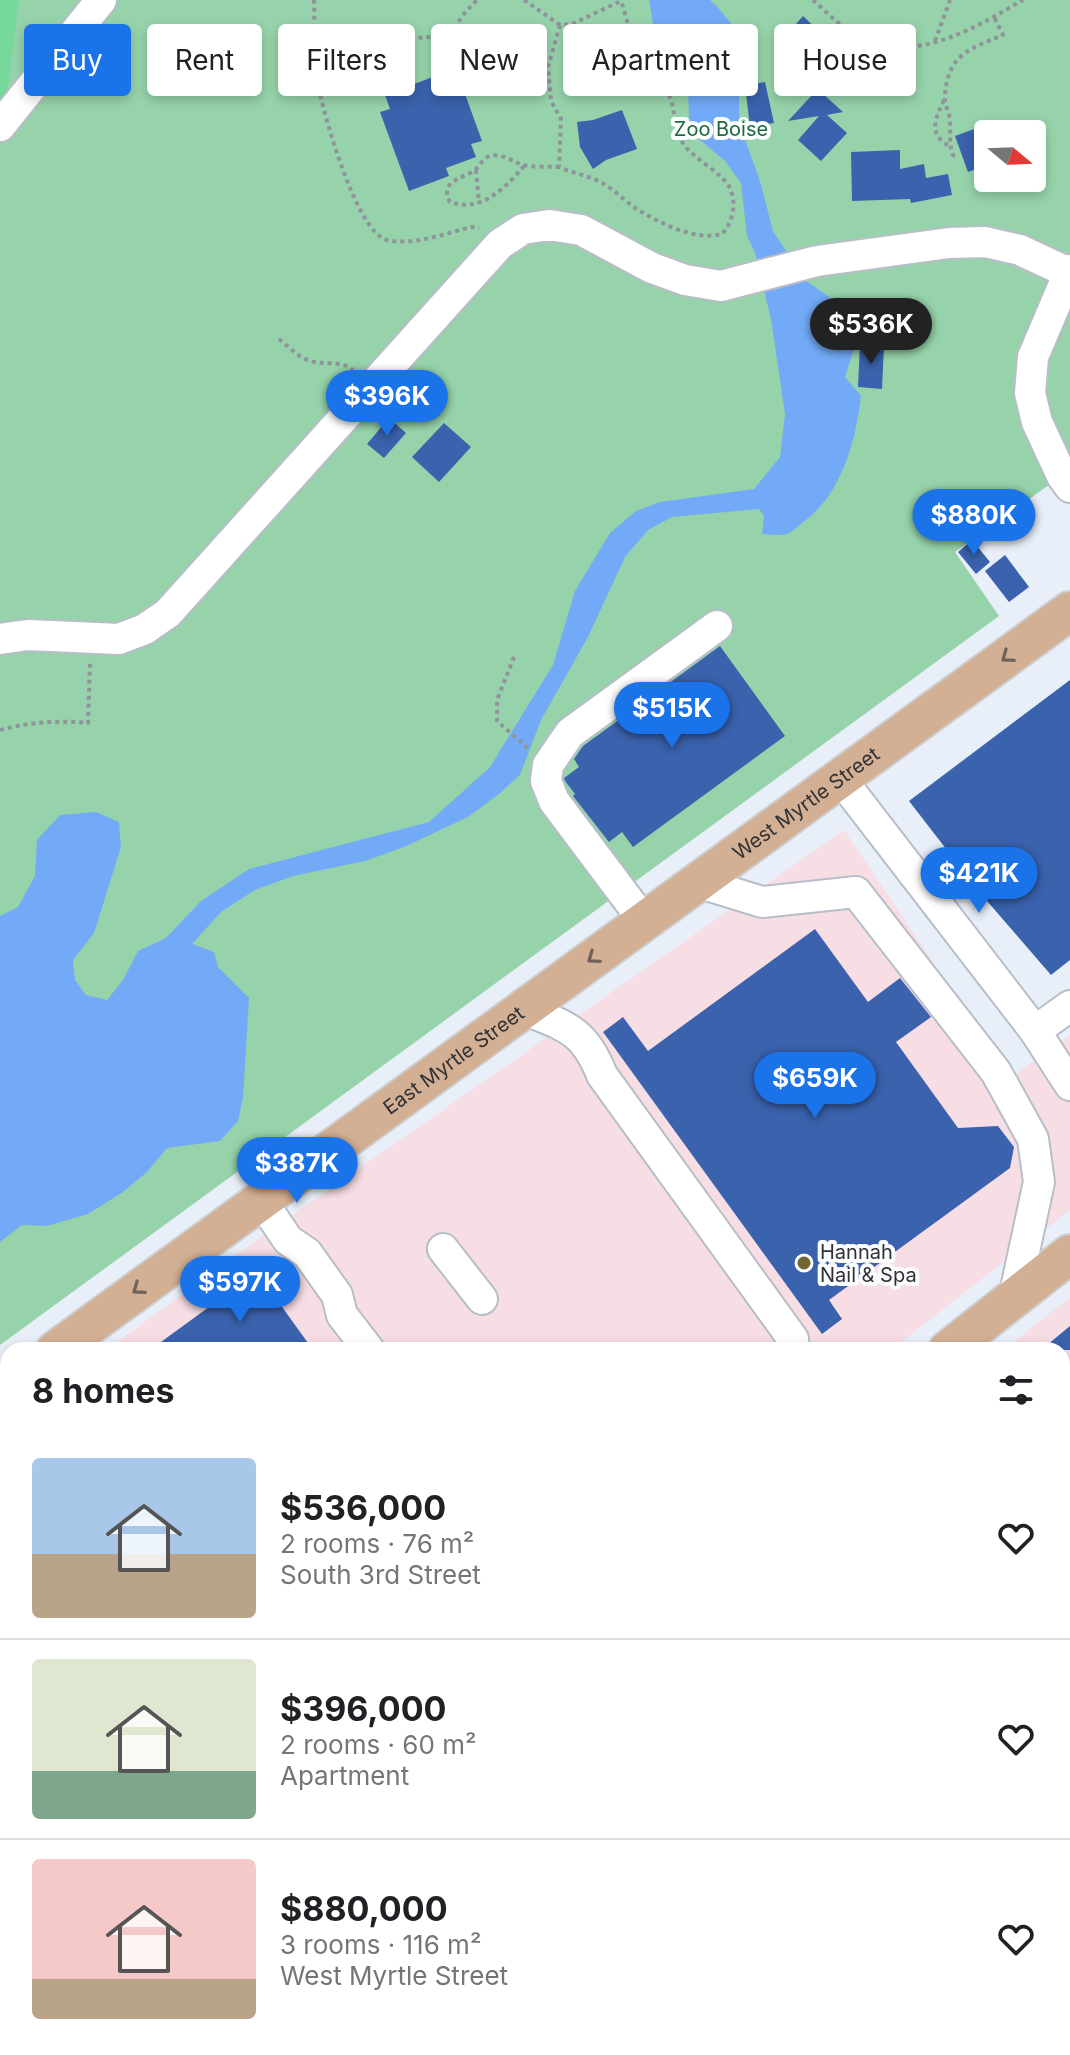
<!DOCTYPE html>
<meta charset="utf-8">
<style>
body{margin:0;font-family:Inter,sans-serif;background:#f2f2f2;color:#202124;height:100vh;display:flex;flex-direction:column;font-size:30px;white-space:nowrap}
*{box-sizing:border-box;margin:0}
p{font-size:26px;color:#757577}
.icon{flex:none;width:44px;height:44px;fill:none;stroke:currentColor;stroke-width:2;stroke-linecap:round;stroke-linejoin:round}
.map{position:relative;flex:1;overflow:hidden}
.sheet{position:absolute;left:0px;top:1342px;width:1070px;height:714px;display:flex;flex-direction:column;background:#fff;border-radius:24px 24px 0 0;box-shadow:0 4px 12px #0003}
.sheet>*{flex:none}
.top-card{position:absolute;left:24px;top:24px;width:1022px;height:72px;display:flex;gap:16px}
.needle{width:52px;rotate:109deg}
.fabs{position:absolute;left:974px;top:120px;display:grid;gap:16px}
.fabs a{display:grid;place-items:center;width:72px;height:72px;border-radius:8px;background:#fff;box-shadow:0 4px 12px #0003;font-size:40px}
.price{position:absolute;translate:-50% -68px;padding:0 18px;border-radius:28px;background:#1a73e8;color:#fff;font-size:26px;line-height:52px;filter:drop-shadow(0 2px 4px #0008)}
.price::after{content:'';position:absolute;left:50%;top:48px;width:24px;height:18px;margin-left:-12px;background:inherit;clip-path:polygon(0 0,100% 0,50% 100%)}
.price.on{background:#222;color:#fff}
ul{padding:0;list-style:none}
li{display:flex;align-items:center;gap:24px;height:200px;padding:0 32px}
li+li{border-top:2px solid #e0e0e0}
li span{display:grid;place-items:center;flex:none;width:224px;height:160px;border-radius:8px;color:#555}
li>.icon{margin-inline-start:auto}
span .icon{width:96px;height:96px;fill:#fffc;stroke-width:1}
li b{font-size:34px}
h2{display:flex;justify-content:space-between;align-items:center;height:96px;padding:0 32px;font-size:34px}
.tag{padding:0 28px;border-radius:8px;background:#fff;box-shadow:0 4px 12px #0003;font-size:28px;line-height:72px}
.tag.on{background:#1a73e8;color:#fff}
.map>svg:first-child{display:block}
.commercial{fill:#f7dde4}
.green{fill:#96d3aa;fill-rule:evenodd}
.forest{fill:#76d89a}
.water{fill:#72aaf7}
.building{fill:#3a62ad}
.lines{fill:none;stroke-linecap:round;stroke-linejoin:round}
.minor-casing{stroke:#b8bec7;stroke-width:34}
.major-casing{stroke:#cdcecf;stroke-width:42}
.path{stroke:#8f939a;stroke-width:4;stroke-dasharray:4 4;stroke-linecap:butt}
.minor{stroke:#fff;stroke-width:30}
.major{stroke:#d3af93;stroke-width:38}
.oneway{stroke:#71635b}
.poi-dot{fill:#716633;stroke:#fbfcfe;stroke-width:3}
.labels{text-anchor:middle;stroke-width:8;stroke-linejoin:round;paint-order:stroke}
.park-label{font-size:20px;fill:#21673f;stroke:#fbfcfe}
.street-label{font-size:20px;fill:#2f3135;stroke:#fbfcfe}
.poi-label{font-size:20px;fill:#2f3135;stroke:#fbfcfe;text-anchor:start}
</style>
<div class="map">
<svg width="1070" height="2055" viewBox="0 0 1070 2055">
<rect width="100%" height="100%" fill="#e9eff9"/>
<!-- commercial -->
<g class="commercial">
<path d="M844,830l167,248 59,-43v175l-179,140h-785l148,-108z"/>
<path d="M1070,1297v374l-8,6v-327h-58z"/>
<path d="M8,1421v588l-8,-3v-579z"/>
<path d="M1062,1763l8,9v283h-904l2,-7h894z"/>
</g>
<!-- green -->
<path class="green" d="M0,0h1070v470l-115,82 44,64 -999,729zM988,134h44v44h-44z"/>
<!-- forest -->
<path class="forest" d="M0,0h19l-11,88 -8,12z"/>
<!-- water -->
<path class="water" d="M649,0h61c22,20 40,48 44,76l-15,5v42l21,58 13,50 32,49 47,33 4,15 -2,21 -9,28 16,19c-5,45 -20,100 -59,127 -4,3 -10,9 -15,11 -7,2 -18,0 -25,0l2,-18 -5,-7 -87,8 -24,13 -23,27 -37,80 -47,83 -21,55 -21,19 -31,23 -64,30 -39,14 -72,15 -38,14 -34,22 -29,32 22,8 4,15 31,31 -6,100 -5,23 -18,20 -53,7 -20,24 -24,20 -35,22 -41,12 -25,-1 -22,17v-326l18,-9 17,-31 2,-36 23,-25 36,-3 23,10 2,25 -27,86 -21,27 2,20 11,15 21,5 16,-20 15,-29 28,-13 35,-37 48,-32 180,-47 61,-55 63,-102 22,-74 35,-58 26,-22 24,-9 94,-13 26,-32 5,-43 -14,-95 -16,-66 -8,-17 -6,-53 -16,-22 -24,-20 -12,-23 -1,-28 -19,-23 -13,-26z"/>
<!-- building -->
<g class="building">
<path d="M803,16l57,54 40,-2 1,23 -79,2 21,19 -16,3 20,18 -26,28 -23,-21 21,-24 -31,5 26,-28h-6l-19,-16 15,-16 -22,-21z"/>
<path d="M491,36l23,22 -23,25 -23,-21z"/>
<path d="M438,75l5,15 18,-7 21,58 -11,3 5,13 -30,11 3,8 -40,15 -29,-79 10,-3 -5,-14z"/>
<path d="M765,82l9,41 -24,4 -5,-42z"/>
<path d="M622,110l15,39 -31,11 -13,9 -13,-22 -3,-25 16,-2z"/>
<path d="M988,124v41l-20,7 -13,-36z"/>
<path d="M900,150v19l24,-5 2,14 22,-4 4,21 -41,8 -1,-4 -58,2 -1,-49z"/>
<path d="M860,344l24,1 -2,44 -24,-2z"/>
<path d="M389,418l17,15 -22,25 -17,-14z"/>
<path d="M444,423l27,24 -32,35 -27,-25z"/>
<path d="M972,540l18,22 -14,12 -18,-22z"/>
<path d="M1005,555l24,32 -20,15 -24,-31z"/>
<path d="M720,646l65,90 -152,111 -11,-15 -13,10 -36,-46 2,-2 -10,-13 -1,-3 15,-11 -5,-8 9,-13z"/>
<path d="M1070,680v280l-19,15 -70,-81 -72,-93z"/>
<path d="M815,929l53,73 32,-24 31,39 -35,25 62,86 40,-2 16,21 -4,21 -181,132 13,19 -20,15 -219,-302 20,-15 25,34z"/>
<path d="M257,1272l56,78h-163z"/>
<path d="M1070,1326v24h-29z"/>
</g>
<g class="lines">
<defs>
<g id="minor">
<path d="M0,126l101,-126"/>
<path d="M1070,270l-37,87 -3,36 7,29 25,54 8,11"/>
<path d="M0,639l28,-4 91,4 26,-10 23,-16 332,-369 23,-15 26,-4 32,5 71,38 33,12 36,6 96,-25 132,-18 36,-1 35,8 49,23"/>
<path d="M840,778l195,253 35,54"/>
<path d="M697,882l65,20 94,-10 140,180 37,67 6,43 -25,116"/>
<path d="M644,921l-90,-120 -8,-20 2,-16 22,-32 147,-107"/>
<path d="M523,1009c42,17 61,20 79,66l191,264 1,11"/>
<path d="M1035,1031l35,-25"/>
<path d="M261,1200l27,40 19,13 30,42 5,20 27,35"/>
<path d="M443,1249l39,50"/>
<path d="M0,1414l8,11"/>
<path d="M0,1600l8,-6"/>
<path d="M1062,1619l8,10"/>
<path d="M1062,1658l8,-7"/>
<path d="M0,1676l8,-7"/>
<path d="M0,1823l8,11"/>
<path d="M0,1958l8,3"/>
<path d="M565,2055l9,-7"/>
</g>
<g id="major">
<path id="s1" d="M56,1350l1014,-739"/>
<path d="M948,1350l122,-96"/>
<path d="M0,1392l8,-6"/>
<path d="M124,2048l1,7"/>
<path d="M52,2055l9,-7"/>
</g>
</defs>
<!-- minor casing -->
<use href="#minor" class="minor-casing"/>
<!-- major casing -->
<use href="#major" class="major-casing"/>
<!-- path -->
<g class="path">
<path d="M314,0c1,22 -1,46 1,68 4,33 40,164 72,172 29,6 57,-7 85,-13l7,1"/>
<path d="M524,0l36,25 12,-1 49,-23"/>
<path d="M813,0c16,14 33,33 54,41 53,21 111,-15 156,-41"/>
<path d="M560,25l-12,42 3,34 10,18 -2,48c13,6 28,8 41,15 15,7 26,21 40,29 22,13 56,30 82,23 11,-12 15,-30 8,-46 -7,-14 -34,-28 -45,-42 -13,-16 -8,-36 -17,-53 -6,-11 -16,-19 -23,-29 -12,-18 -18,-44 -24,-64"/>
<path d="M935,41l15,-41"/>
<path d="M448,68c2,-32 5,-45 29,-68"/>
<path d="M399,70l12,-30 13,-3 26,1"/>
<path d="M944,100c-9,19 -16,34 5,46"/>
<path d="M954,157c-6,-13 -3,-22 -4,-36 0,-8 -6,-16 -5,-24 2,-42 24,-48 58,-62l-9,-18"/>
<path d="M524,166c-19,22 -42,47 -74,36 -12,-23 16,-23 27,-34 4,-4 6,-10 13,-12 10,-3 21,4 30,8 11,4 26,2 38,3"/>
<path d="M476,170l3,33"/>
<path d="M279,339c11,9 21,20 35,23 15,3 26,-2 39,8"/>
<path d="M514,657l-17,43v21l32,28"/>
<path d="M0,730c30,-8 57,-10 88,-7l2,-60"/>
<path d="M1070,1798l-3,21 3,6"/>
</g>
<!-- minor -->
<use href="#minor" class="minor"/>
<!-- major -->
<use href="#major" class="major"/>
</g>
<!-- one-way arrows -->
<defs><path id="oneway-chevron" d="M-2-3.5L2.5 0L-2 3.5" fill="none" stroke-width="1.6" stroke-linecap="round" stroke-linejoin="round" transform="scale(2)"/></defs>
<g class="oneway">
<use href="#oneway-chevron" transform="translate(1007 657) rotate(144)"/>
<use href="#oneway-chevron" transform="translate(593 958) rotate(144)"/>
<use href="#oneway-chevron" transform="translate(138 1289) rotate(144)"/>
</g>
<!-- markers -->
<circle class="poi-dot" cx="804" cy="1263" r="8"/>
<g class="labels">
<!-- park labels -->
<g class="park-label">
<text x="721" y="136">Zoo Boise</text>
</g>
<!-- street labels -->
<g class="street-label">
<text dy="7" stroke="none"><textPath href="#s1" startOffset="928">West Myrtle Street</textPath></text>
<text dy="7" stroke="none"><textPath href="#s1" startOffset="492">East Myrtle Street</textPath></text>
</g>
<!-- poi labels -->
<g class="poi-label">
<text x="820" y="1259">Hannah<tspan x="820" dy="23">Nail &amp; Spa</tspan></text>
</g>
</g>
</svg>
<div class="fabs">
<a><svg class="needle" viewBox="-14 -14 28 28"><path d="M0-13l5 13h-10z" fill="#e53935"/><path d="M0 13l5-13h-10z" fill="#757577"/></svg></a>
</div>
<b class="price on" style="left:871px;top:366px">$536K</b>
<b class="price" style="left:387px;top:438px">$396K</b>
<b class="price" style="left:974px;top:557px">$880K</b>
<b class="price" style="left:672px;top:750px">$515K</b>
<b class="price" style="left:979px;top:915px">$421K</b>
<b class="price" style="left:815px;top:1120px">$659K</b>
<b class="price" style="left:297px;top:1205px">$387K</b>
<b class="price" style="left:240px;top:1324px">$597K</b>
<div class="top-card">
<a class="tag on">Buy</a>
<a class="tag">Rent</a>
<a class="tag">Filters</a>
<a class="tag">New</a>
<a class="tag">Apartment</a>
<a class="tag">House</a>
</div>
<section class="sheet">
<h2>8 homes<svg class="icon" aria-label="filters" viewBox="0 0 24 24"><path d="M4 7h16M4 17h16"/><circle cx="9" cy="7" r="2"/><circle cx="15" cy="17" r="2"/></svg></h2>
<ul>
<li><span style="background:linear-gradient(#a9c7e8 60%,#b9a48a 0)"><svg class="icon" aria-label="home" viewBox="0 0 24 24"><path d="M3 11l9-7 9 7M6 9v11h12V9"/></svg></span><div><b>$536,000</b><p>2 rooms · 76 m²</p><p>South 3rd Street</p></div><svg class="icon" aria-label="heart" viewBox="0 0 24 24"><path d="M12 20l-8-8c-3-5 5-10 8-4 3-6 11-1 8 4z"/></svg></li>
<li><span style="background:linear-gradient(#dfe7d0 70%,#7fa58c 0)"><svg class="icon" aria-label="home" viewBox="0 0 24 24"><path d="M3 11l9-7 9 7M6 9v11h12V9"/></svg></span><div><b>$396,000</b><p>2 rooms · 60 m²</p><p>Apartment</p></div><svg class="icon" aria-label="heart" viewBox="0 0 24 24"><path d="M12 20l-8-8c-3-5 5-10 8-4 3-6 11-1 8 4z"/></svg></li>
<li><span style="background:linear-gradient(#f6c9c9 75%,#b9a48a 0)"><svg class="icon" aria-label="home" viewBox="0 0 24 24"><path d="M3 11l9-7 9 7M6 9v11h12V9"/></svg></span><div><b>$880,000</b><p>3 rooms · 116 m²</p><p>West Myrtle Street</p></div><svg class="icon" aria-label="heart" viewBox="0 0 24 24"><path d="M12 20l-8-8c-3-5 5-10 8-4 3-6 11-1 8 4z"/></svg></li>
</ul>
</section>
</div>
